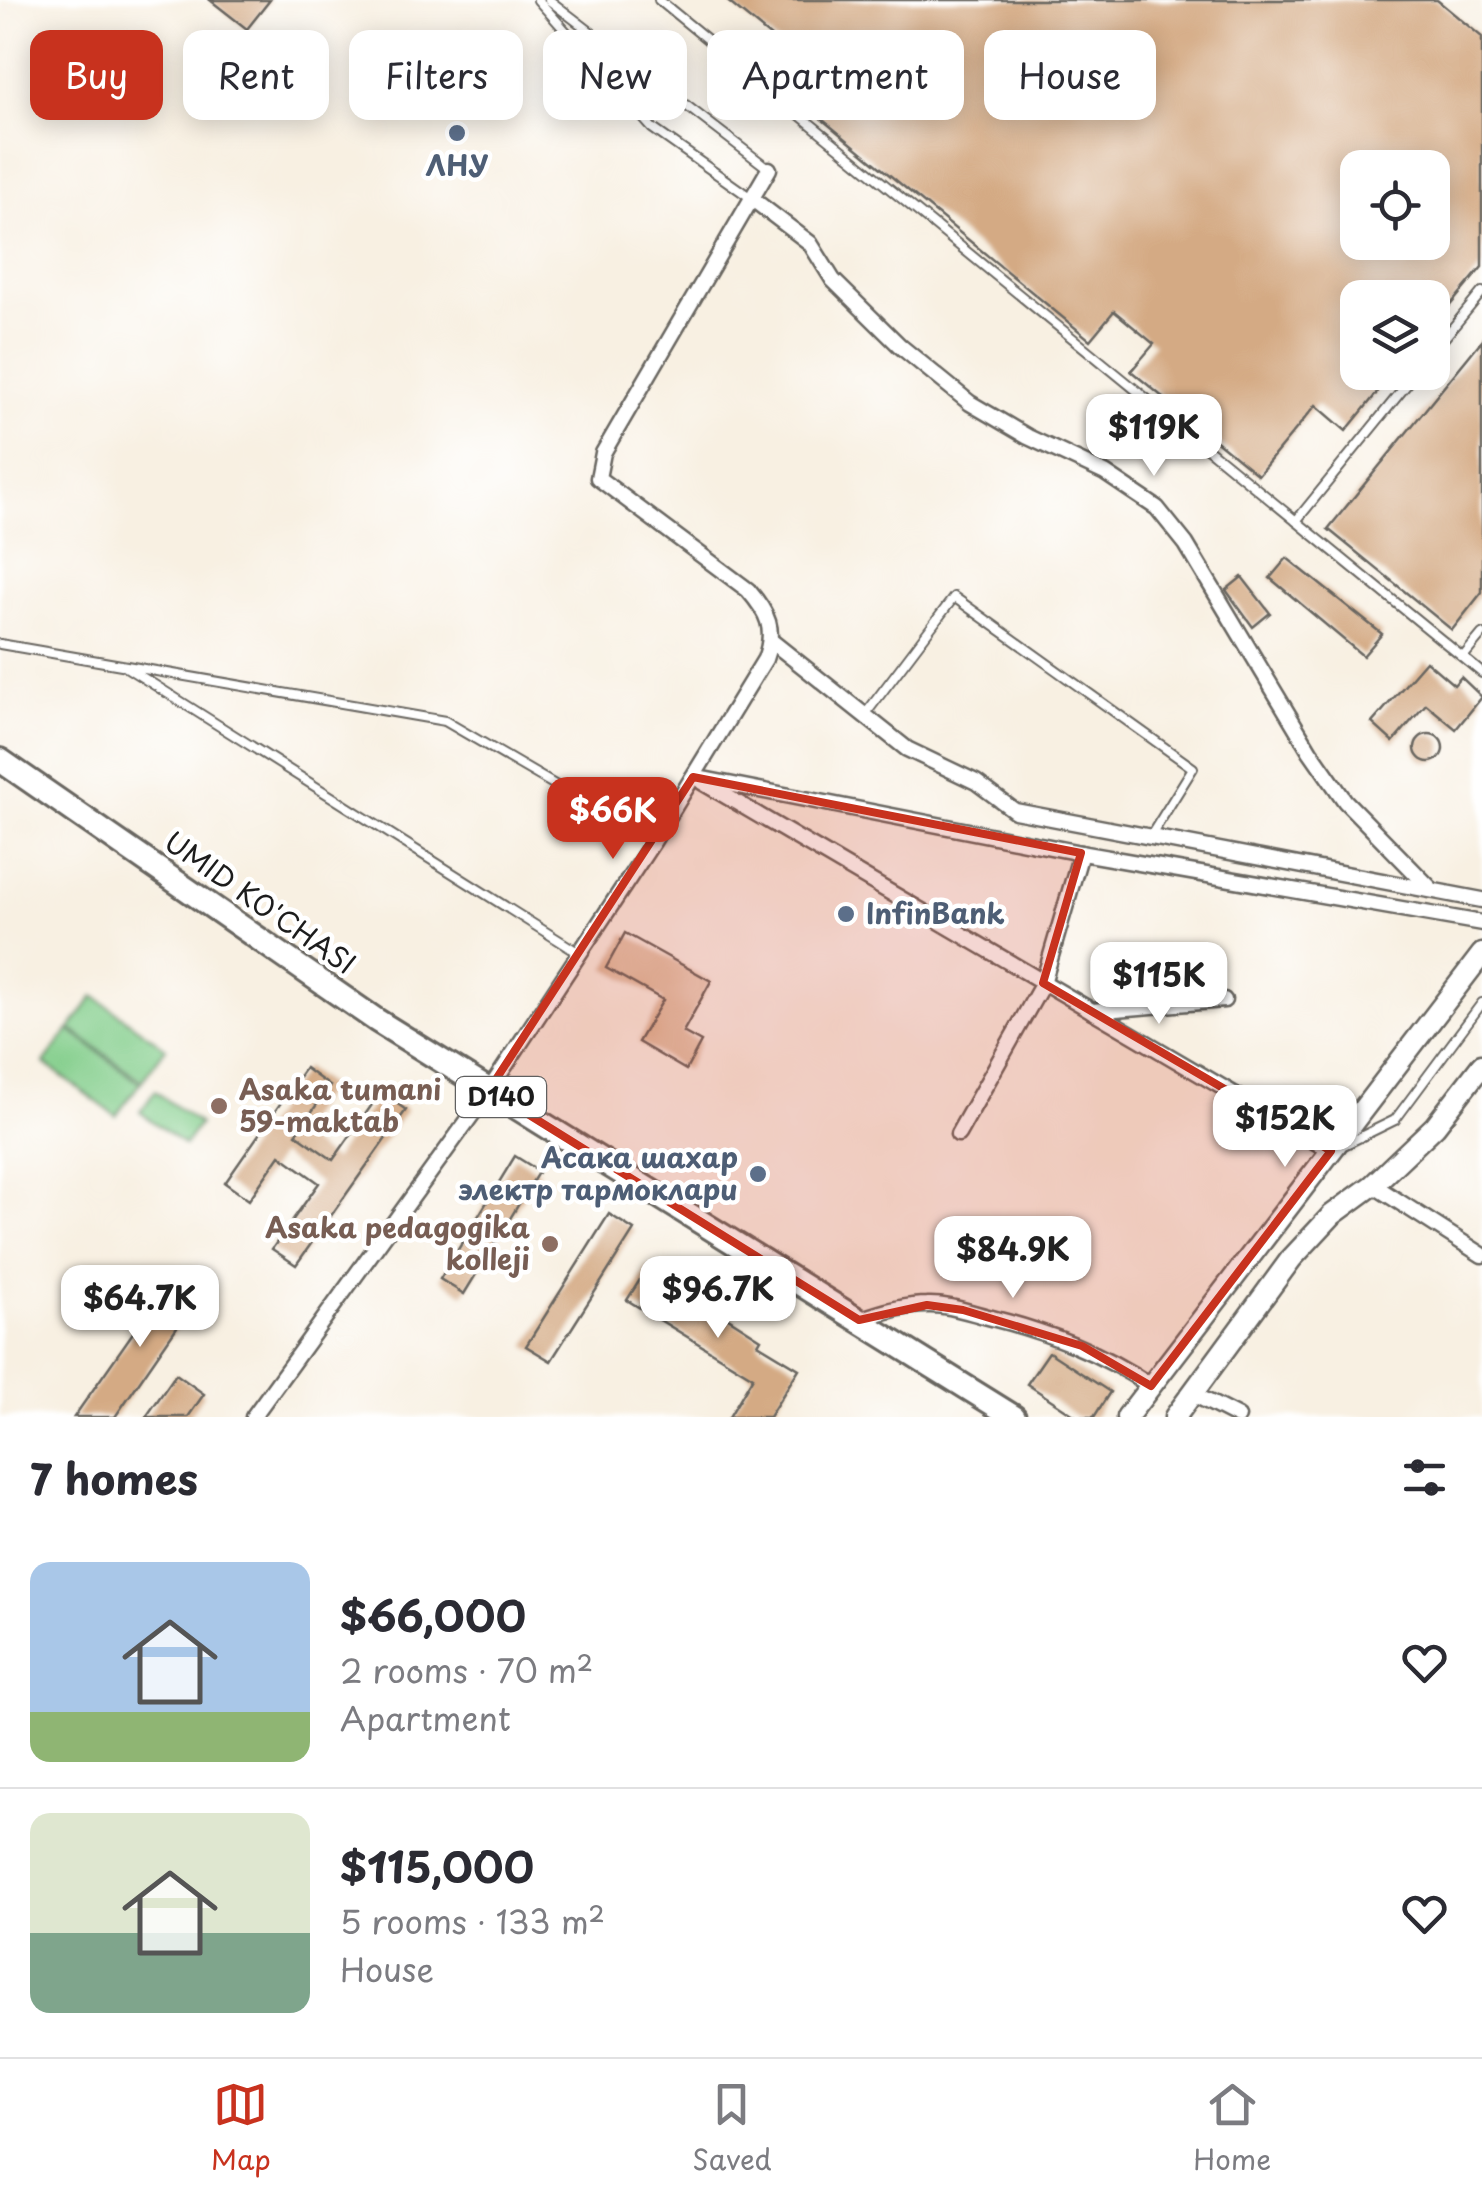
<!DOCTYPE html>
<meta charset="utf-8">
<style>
body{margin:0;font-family:"Playpen Sans",sans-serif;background:#f7f7f7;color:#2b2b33;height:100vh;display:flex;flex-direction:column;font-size:38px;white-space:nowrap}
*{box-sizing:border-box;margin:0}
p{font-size:32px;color:#7c7c81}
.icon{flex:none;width:55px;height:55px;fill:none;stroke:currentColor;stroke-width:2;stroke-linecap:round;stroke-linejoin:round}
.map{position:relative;height:1417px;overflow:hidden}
.drawer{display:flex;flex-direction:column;background:#fff;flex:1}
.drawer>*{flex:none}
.banner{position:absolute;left:30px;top:30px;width:1422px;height:90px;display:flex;gap:20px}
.buttons{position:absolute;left:1340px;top:150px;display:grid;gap:20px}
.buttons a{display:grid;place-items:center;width:110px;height:110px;border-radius:20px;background:#fff;box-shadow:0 5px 25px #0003;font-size:50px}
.price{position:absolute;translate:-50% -85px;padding:0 22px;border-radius:20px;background:#fff;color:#222;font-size:32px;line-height:65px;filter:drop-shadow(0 2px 5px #0008)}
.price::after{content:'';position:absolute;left:50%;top:60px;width:30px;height:22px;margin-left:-15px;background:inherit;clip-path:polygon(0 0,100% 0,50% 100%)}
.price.on{background:#c8321e;color:#fff}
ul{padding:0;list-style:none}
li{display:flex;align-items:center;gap:30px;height:250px;padding:0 30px}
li+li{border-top:2px solid #e1e1e2}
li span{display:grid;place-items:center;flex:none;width:280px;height:200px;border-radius:20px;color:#555}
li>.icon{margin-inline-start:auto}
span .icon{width:120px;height:120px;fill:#fffc;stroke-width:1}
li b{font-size:42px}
h2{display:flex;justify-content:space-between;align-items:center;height:120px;padding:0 30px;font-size:42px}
.pill{padding:0 35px;border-radius:20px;background:#fff;box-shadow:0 5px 25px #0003;font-size:35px;line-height:90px}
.pill.on{background:#c8321e;color:#fff}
.tab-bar{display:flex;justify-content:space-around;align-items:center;height:140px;border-top:2px solid #e1e1e2;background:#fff;font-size:28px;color:#7c7c81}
.tab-bar a{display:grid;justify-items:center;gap:5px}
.tab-bar .on{color:#c8321e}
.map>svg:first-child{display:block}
.green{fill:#83ce8b;stroke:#507554;stroke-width:2.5}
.building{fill:#d4aa84;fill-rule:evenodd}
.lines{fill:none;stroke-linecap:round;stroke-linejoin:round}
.service-casing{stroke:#696661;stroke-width:12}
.minor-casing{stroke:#696661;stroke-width:19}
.secondary-casing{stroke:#696661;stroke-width:25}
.primary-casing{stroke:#696661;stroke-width:28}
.service{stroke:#fff;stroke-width:8}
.minor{stroke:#fff;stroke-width:14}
.secondary{stroke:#fff;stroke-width:20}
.primary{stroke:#fff;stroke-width:22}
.marked{fill:#c8321e;fill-opacity:0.2;stroke:#c8321e;stroke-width:8;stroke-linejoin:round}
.service-dot{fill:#5c6f8a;stroke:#fff;stroke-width:4}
.education-dot{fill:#8d6e63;stroke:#fff;stroke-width:4}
.labels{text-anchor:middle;stroke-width:9;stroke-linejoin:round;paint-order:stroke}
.shield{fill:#fff;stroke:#606060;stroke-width:2.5}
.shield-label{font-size:25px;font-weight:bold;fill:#1c1c1c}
.service-label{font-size:28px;font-weight:bold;fill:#4e5e75;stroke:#fff}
.street-label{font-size:28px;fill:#1c1c1c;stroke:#fff}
.education-label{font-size:28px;font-weight:bold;fill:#785e54;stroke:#fff;text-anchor:start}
</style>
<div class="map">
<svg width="1482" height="1417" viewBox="0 0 1482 1417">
<rect width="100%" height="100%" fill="#fff"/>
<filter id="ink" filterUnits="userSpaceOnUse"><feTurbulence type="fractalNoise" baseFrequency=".01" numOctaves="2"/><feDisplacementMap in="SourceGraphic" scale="20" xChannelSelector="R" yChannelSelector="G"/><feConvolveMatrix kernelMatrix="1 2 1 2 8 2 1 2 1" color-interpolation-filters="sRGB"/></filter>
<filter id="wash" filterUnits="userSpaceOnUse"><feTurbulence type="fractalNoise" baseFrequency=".0048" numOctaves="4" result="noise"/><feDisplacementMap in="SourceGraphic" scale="40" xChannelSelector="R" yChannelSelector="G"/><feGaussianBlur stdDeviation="2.25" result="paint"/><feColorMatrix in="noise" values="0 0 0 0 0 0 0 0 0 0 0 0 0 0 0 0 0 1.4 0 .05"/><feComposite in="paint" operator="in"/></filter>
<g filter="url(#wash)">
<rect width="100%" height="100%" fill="#f8f0e2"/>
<!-- green -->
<g class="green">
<path d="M94,996l72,52 -24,33 -72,-52z"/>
<path d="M69,1030l71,53 -24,33 -72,-53z"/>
<path d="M155,1091l44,33 -15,21 -44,-33z"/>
</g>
<g id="blocks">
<!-- building -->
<g class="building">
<path d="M210,0h60l-23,29z"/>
<path d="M726,0h711l45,37v230l-50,60v-29h-74v74h36l-48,59 -30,-26 -58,70 -127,-104 23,-27 -40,-33 -24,29 -278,-229 20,-24zM1358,168h74v74h-74z"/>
<path d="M1482,340v252l-30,38 -124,-101z"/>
<path d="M1287,558l95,76 -19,22 -93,-78z"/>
<path d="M1242,577l28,36 -17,14 -27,-37z"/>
<path d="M1426,661l28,24 7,-8 21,20 -26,32 -30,-25 -33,38 -21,-19z"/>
<circle cx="1429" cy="748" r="14"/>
<path d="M625,933l86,48 -28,51 18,10 -15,28 -48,-28 25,-42 -57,-32z"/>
<path d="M305,1068l25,18 -34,48 37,26 48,-68 25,18 -110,155 -24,-16 47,-66 -39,-28 -31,45 -24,-17z"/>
<path d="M515,1156l24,15 -75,123 -24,-15z"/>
<path d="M609,1214l25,16 -83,131 -25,-15z"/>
<path d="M648,1267l113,72 -3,5 41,25 -30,48h-40l24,-40 -126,-77z"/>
<path d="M174,1274l27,18 -86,125h-41z"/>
<path d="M1049,1352l61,40 -16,25h-17l-50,-33z"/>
<path d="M176,1374l28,20 -16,23h-42z"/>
</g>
</g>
</g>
<g filter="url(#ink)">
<use href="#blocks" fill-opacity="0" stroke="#696661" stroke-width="2.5"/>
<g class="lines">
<defs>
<g id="service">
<path d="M538,0l114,128 99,70"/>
<path d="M549,0l220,169"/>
<path d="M659,0l823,673"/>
<path d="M1432,353l50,-61"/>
<path d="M1296,521l121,-149"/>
<path d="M0,644l445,77 208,121"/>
<path d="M1463,657l19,-23"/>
<path d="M126,667l453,286"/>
<path d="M864,716l90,-119 239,171 -43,69"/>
<path d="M1346,1144l49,-24 87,-117"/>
</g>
<g id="minor">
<path d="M751,198l59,45 23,37 67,66 70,57 58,34 77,36 52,35 29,36 124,207 35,50 87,89"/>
<path d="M770,640l137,109 69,33 39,29 467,89"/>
<path d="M693,777l388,76 401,70"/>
<path d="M702,782l629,369"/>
<path d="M1092,1011l132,-11"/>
<path d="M958,1134l85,-151 38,-130"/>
<path d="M1373,1185l109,70"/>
<path d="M859,1320c22,-8 45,-15 68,-15 21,-1 41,7 61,12 60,15 112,35 163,69"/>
<path d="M1193,1394l45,23"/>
<path d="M253,1417l231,-319 169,-256 112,-183c11,-30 3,-46 -17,-69l-150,-112 5,-25 166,-284"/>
</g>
<g id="secondary">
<path d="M1127,1417l355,-463"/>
<path d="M1175,1417l116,-158 41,-44 41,-30 62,-59 47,-61"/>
</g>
<path id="primary" d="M0,760l376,260 638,397"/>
</defs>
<!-- service casing -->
<use href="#service" class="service-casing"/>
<!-- minor casing -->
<use href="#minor" class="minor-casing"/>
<!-- secondary casing -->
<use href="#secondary" class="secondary-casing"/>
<!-- primary casing -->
<use href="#primary" class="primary-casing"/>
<!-- service -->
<use href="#service" class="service"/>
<!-- minor -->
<use href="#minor" class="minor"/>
<!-- secondary -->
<use href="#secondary" class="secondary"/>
<!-- primary -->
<use href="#primary" class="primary"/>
</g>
</g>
<!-- marked area -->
<path class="marked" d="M693,777l388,76 -38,130 288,168 -180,235 -69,-40 -119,-36 -36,-5 -68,15 -370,-230z"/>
<!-- markers -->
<g class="service-dot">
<circle cx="457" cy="133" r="10"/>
<circle cx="846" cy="914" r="10"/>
<circle cx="758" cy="1174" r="10"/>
</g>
<g class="education-dot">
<circle cx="219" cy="1106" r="10"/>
<circle cx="550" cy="1244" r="10"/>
</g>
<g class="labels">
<!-- shield labels -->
<rect class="shield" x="456" y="1077" width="90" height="40" rx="8"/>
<g class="shield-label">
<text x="501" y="1106">D140</text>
</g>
<!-- service labels -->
<g class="service-label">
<text x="457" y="176">ЛНУ</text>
<text x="866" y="924" text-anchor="start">InfinBank</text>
<text x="738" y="1168" text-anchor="end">Асака шахар<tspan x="738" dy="32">электр тармоклари</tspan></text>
</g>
<!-- street labels -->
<g class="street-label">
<text transform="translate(260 903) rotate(35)" y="10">UMID KO'CHASI</text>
</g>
<!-- education labels -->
<g class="education-label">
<text x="239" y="1100">Asaka tumani<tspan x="239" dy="32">59-maktab</tspan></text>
<text x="530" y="1238" text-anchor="end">Asaka pedagogika<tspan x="530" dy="32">kolleji</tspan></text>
</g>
</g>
</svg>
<div class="buttons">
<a><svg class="icon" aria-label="locate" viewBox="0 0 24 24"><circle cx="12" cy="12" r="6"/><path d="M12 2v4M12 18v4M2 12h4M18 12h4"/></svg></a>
<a><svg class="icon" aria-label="layers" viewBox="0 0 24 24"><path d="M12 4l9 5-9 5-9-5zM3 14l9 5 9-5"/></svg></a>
</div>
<b class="price" style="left:1154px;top:479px">$119K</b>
<b class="price on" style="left:613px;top:862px">$66K</b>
<b class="price" style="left:1159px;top:1027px">$115K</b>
<b class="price" style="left:1285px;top:1170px">$152K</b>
<b class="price" style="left:1013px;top:1301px">$84.9K</b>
<b class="price" style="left:718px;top:1341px">$96.7K</b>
<b class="price" style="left:140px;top:1350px">$64.7K</b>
<div class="banner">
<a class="pill on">Buy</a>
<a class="pill">Rent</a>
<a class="pill">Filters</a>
<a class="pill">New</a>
<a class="pill">Apartment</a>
<a class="pill">House</a>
</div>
</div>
<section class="drawer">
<h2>7 homes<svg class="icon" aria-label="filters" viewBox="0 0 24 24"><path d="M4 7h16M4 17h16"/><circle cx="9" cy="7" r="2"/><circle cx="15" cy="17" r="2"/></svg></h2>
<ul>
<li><span style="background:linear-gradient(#a9c7e8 75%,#8fb573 0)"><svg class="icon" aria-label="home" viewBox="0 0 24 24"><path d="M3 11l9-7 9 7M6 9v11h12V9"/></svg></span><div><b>$66,000</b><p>2 rooms · 70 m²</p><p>Apartment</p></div><svg class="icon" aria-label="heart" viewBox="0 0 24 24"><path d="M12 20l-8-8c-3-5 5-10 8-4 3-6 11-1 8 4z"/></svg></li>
<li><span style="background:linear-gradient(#dfe7d0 60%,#7fa58c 0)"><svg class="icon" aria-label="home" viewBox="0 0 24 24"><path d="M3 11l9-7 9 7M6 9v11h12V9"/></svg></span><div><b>$115,000</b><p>5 rooms · 133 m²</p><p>House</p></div><svg class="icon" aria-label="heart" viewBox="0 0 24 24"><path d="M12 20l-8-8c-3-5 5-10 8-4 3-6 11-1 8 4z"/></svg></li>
</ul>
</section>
<nav class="tab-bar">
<a class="on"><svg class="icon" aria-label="map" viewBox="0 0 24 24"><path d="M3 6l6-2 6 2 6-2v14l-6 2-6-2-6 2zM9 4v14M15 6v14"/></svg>Map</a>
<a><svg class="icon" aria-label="saved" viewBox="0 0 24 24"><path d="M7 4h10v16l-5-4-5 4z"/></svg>Saved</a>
<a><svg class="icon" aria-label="home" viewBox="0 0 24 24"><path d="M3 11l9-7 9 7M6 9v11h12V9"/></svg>Home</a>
</nav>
